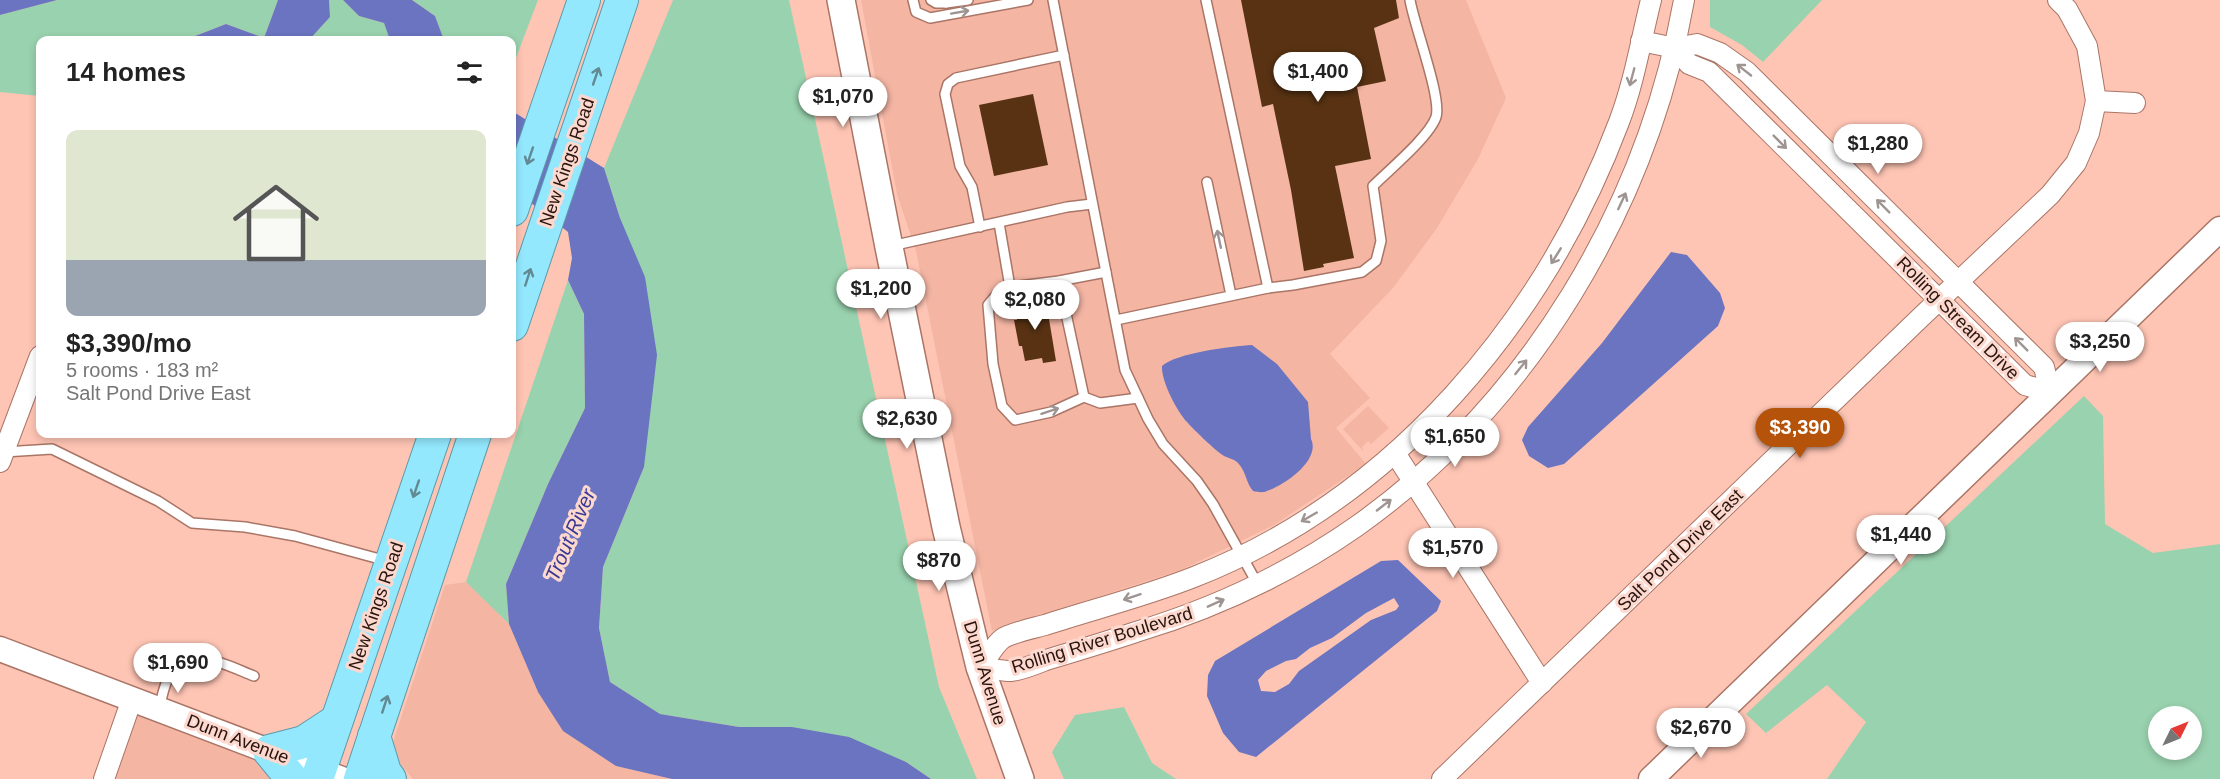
<!DOCTYPE html>
<meta charset="utf-8">
<style>
body{margin:0;font-family:Arial,sans-serif;background:#f2f2f2;color:#222;height:100vh;display:flex;flex-direction:column;font-size:22px;white-space:nowrap}
*{box-sizing:border-box;margin:0}
p{font-size:20px;color:#767676}
.icon{flex:none;width:33px;height:33px;fill:none;stroke:currentColor;stroke-width:2;stroke-linecap:round;stroke-linejoin:round}
.map{position:relative;flex:1;overflow:hidden}
.side{position:absolute;left:36px;top:36px;width:480px;height:402px;display:flex;flex-direction:column;background:#fff;border-radius:12px;box-shadow:0 3px 9px #0003}
.side>*{flex:none}
.needle{width:39px;rotate:47deg}
.buttons{position:absolute;left:2148px;top:706px;display:grid;gap:12px}
.buttons a{display:grid;place-items:center;width:54px;height:54px;border-radius:50%;background:#fff;box-shadow:0 3px 9px #0003;font-size:30px}
.price{position:absolute;translate:-50% -51px;padding:0 14px;border-radius:21px;background:#fff;color:#222;font-size:20px;line-height:39px;filter:drop-shadow(0 2px 3px #0008)}
.price::after{content:'';position:absolute;left:50%;top:36px;width:18px;height:14px;margin-left:-9px;background:inherit;clip-path:polygon(0 0,100% 0,50% 100%)}
.price.on{background:#b45309;color:#fff}
ul{padding:0;list-style:none}
li{display:grid;align-content:center;gap:12px;height:318px;padding:0 30px}
li+li{border-top:2px solid #e0e0e0}
li span{display:grid;place-items:center;height:186px;border-radius:12px;color:#555}
li>.icon{margin-inline-start:auto}
span .icon{width:108px;height:108px;fill:#fffc;stroke-width:1}
li b{font-size:26px}
h2{display:flex;justify-content:space-between;align-items:center;height:72px;padding:0 30px;font-size:26px}
.map>svg:first-child{display:block}
.built{fill:#f4b5a3}
.green{fill:#99d2ae;fill-rule:evenodd}
.water{fill:#6a74c0;fill-rule:evenodd}
.building{fill:#583213}
.lines{fill:none;stroke-linecap:round;stroke-linejoin:round}
.service-casing{stroke:#aa7566;stroke-width:12}
.minor-casing{stroke:#aa7566;stroke-width:22}
.tertiary-casing{stroke:#aa7566;stroke-width:27}
.secondary-casing{stroke:#aa7566;stroke-width:30}
.trunk-casing{stroke:#5d9aa9;stroke-width:34}
.service{stroke:#fff;stroke-width:9}
.minor{stroke:#fff;stroke-width:20}
.tertiary{stroke:#fff;stroke-width:24}
.secondary{stroke:#fff;stroke-width:27}
.trunk{stroke:#94e8fe;stroke-width:32}
.oneway{stroke:#9e9593}
.oneway2{stroke:#638992}
.labels{text-anchor:middle;stroke-width:6;stroke-linejoin:round;paint-order:stroke}
.street-label{font-size:18px;fill:#28140e;stroke:#fcd8ce}
.water-label{font-size:20px;font-style:italic;fill:#373994;stroke:#fcd8ce}
</style>
<div class="map">
<svg width="2220" height="779" viewBox="0 0 2220 779">
<rect width="100%" height="100%" fill="#ffc5b4"/>
<!-- built -->
<g class="built">
<path d="M861,0h605l40,98 -28,61 -41,69 -44,60 -63,66 40,44 -34,30 30,36 -92,61 -93,45 -189,61 -76,-380 -19,-57z"/>
<path d="M1368,406l21,22 -18,16 -3,-3 -6,6 1,4 -20,-22z"/>
<path d="M466,582l43,42 29,68 78,74 56,13h-259l-23,-28 55,-166z"/>
<path d="M122,702l143,57 22,20h-192z"/>
</g>
<!-- green -->
<g class="green">
<path d="M57,0h221l-14,38 -38,-14 -41,16h-145v56l-40,-4v-77z"/>
<path d="M329,0h14l16,16 25,7 6,17h-81l21,-23z"/>
<path d="M412,0h126l-24,63 -2,2v-25h-68l-9,-24z"/>
<path d="M673,0h116l150,687 38,92h-46l-25,-17 -114,-35h-53l-79,-13 -50,-32 -11,-54 4,-61 41,-100 -24,-249 -16,-50z"/>
<path d="M1710,0h112l-59,62 -21,-17 -32,-18z"/>
<path d="M568,280l16,34 1,94 -37,76 -42,100 3,40 -43,-42z"/>
<path d="M2084,396l19,20 2,108 48,29 67,-9v235h-393l39,-57 -39,-37 -61,48 -20,-19zM2158,717h34v33h-34z"/>
<path d="M1124,707l28,56 24,16h-112l-12,-27 23,-37z"/>
</g>
<!-- water -->
<g class="water">
<path d="M0,0h57l-57,15z"/>
<path d="M278,0h51l1,17 -21,23h-124l41,-16 38,14z"/>
<path d="M343,0h69l23,16 9,24h-54l-6,-17 -25,-7z"/>
<path d="M512,111l92,57 16,50 25,59 12,78 -13,112 -41,100 -4,61 11,54 50,32 79,13h53l57,10 57,25 25,17h-259l-56,-13 -53,-35 -25,-39 -29,-68 -3,-40 42,-100 37,-76 -1,-94 -16,-34 4,-22 -4,-26 -56,-44z"/>
<path d="M1671,252l16,3 33,38 5,15 -7,18 -154,138 -16,4 -19,-12 -7,-16 6,-13 74,-84z"/>
<path d="M1252,345l25,19 31,38 3,37c10,21 -26,46 -44,52 -4,2 -9,1 -14,0 -7,-8 -7,-20 -15,-28 -5,-5 -12,-5 -17,-9 -9,-7 -27,-24 -34,-32 -10,-11 -26,-41 -25,-56 14,-13 70,-20 90,-21z"/>
<path d="M1398,560l43,41 -4,10 -181,146 -17,-5 -16,-19 -16,-37 1,-21 7,-14 166,-100zM1394,598l5,8 -3,4 -25,10 -72,51 -10,13 -14,8 -14,-1 -3,-11 8,-9 20,-10 10,-2 14,-11 22,-10 34,-25z"/>
</g>
<!-- building -->
<g class="building">
<path d="M1241,0h155l3,18 -25,10 12,53 -29,6 14,72 -36,7 19,92 -31,6 1,3 -20,4 -13,-81 -18,-86 -11,3z"/>
<path d="M1033,94l15,71 -54,11 -15,-71z"/>
<path d="M1042,299l3,14h3l8,48 -13,2 -1,-5 -17,3 -3,-15h-3l-5,-26h3l-2,-16z"/>
</g>
<g class="lines">
<defs>
<g id="service">
<path d="M913,0l3,12 14,6 98,-18"/>
<path d="M931,0l5,3h10"/>
<path d="M942,0l4,3 22,-3"/>
<path d="M1053,0l72,370 23,49 15,25 34,37 16,23 45,81"/>
<path d="M1206,0l62,288"/>
<path d="M1207,182l24,113"/>
<path d="M999,223l11,64 49,-6 47,-9"/>
<path d="M980,227l-8,-40 -12,-21 -15,-72 3,-10 8,-6 108,-23"/>
<path d="M891,246l176,-39 25,-3"/>
<path d="M1059,281l25,116"/>
<path d="M1010,287l-11,5 -11,13 5,59 9,42 13,14 36,-8 33,-15 16,6 38,-5"/>
<path d="M1116,320l152,-32 25,-3 69,-13 14,-11 5,-20 -8,-55c16,-16 56,-49 63,-69 6,-19 -22,-92 -26,-117"/>
<path d="M4,452l48,-3 106,52 34,22 53,4 50,9 92,25"/>
<path d="M159,709c3,-12 5,-26 12,-36 19,-30 59,-6 83,3"/>
</g>
<g id="minor">
<path d="M1641,41l34,7 22,-4 23,9 27,19 297,295 6,25 -25,-7 -316,-313 -20,-8 -14,-16"/>
<path d="M2096,101l39,2"/>
<path d="M1395,453l147,230"/>
<path d="M0,462l40,-106"/>
<path d="M980,667c10,1 21,4 31,4 11,-1 25,-7 35,-11 30,-9 60,-18 90,-28 79,-24 154,-59 221,-106 173,-123 290,-319 327,-526"/>
<path d="M980,667c7,-8 14,-22 22,-28 8,-6 32,-11 43,-14 49,-16 101,-29 149,-48 201,-79 350,-256 425,-455 15,-39 22,-82 32,-122"/>
<path d="M104,779l28,-80"/>
<path d="M1442,779l479,-462 129,-122 26,-32 13,-30 7,-32 -9,-55 -20,-37 -9,-9"/>
</g>
<g id="tertiary">
<path d="M0,649l342,130"/>
<path d="M1651,779l569,-550"/>
</g>
<path id="secondary" d="M841,0l48,247 57,280 34,140 40,112"/>
<g id="trunk">
<path d="M512,210l72,-210"/>
<path d="M512,325l110,-325"/>
<path d="M374,736l11,36 5,7"/>
<path d="M292,779l-23,-28 35,-9 32,-21"/>
<path d="M317,779l118,-345"/>
<path d="M360,779l115,-345"/>
</g>
</defs>
<!-- service casing -->
<use href="#service" class="service-casing"/>
<!-- minor casing -->
<use href="#minor" class="minor-casing"/>
<!-- tertiary casing -->
<use href="#tertiary" class="tertiary-casing"/>
<!-- secondary casing -->
<use href="#secondary" class="secondary-casing"/>
<!-- trunk casing -->
<use href="#trunk" class="trunk-casing"/>
<!-- service -->
<use href="#service" class="service"/>
<!-- minor -->
<use href="#minor" class="minor"/>
<!-- tertiary -->
<use href="#tertiary" class="tertiary"/>
<!-- secondary -->
<use href="#secondary" class="secondary"/>
<!-- trunk -->
<use href="#trunk" class="trunk"/>
</g>
<!-- one-way arrows -->
<defs><path id="oneway-shaft" d="M-6 0H5M1.5-3L5.5 0L1.5 3" fill="none" stroke-width="1.6" stroke-linecap="round" stroke-linejoin="round" transform="scale(1.5)"/></defs>
<g class="oneway">
<use href="#oneway-shaft" transform="translate(960 12) rotate(-10)"/>
<use href="#oneway-shaft" transform="translate(1744 70) rotate(-142)"/>
<use href="#oneway-shaft" transform="translate(1632 77) rotate(105)"/>
<use href="#oneway-shaft" transform="translate(1780 142) rotate(45)"/>
<use href="#oneway-shaft" transform="translate(1622 201) rotate(-65)"/>
<use href="#oneway-shaft" transform="translate(1883 206) rotate(-135)"/>
<use href="#oneway-shaft" transform="translate(1219 239) rotate(-102)"/>
<use href="#oneway-shaft" transform="translate(1556 256) rotate(122)"/>
<use href="#oneway-shaft" transform="translate(2021 344) rotate(-135)"/>
<use href="#oneway-shaft" transform="translate(1521 367) rotate(-51)"/>
<use href="#oneway-shaft" transform="translate(1050 411) rotate(-18)"/>
<use href="#oneway-shaft" transform="translate(1384 505) rotate(-38)"/>
<use href="#oneway-shaft" transform="translate(1309 517) rotate(150)"/>
<use href="#oneway-shaft" transform="translate(1132 597) rotate(162)"/>
<use href="#oneway-shaft" transform="translate(1216 603) rotate(-24)"/>
</g>
<g class="oneway2">
<use href="#oneway-shaft" transform="translate(596 76) rotate(-71)"/>
<use href="#oneway-shaft" transform="translate(530 156) rotate(109)"/>
<use href="#oneway-shaft" transform="translate(528 277) rotate(-72)"/>
<use href="#oneway-shaft" transform="translate(416 489) rotate(109)"/>
<use href="#oneway-shaft" transform="translate(385 704) rotate(-72)"/>
</g>
<g class="labels">
<!-- street labels -->
<g class="street-label">
<text transform="translate(567 162) rotate(-71)" y="6">New Kings Road</text>
<text transform="translate(1958 318) rotate(45)" y="6">Rolling Stream Drive</text>
<text transform="translate(1680 550) rotate(-44)" y="6">Salt Pond Drive East</text>
<text transform="translate(376 606) rotate(-71)" y="6">New Kings Road</text>
<text transform="translate(1102 640) rotate(-17)" y="6">Rolling River Boulevard</text>
<text transform="translate(985 673) rotate(73)" y="6">Dunn Avenue</text>
<text transform="translate(238 739) rotate(21)" y="6">Dunn Avenue</text>
</g>
<!-- water labels -->
<g class="water-label">
<text transform="translate(570 535) rotate(-67)" y="7">Trout River</text>
</g>
</g>
</svg>
<div class="buttons">
<a><svg class="needle" viewBox="-14 -14 28 28"><path d="M0-13l5 13h-10z" fill="#e53935"/><path d="M0 13l5-13h-10z" fill="#767676"/></svg></a>
</div>
<b class="price" style="left:1318px;top:103px">$1,400</b>
<b class="price" style="left:843px;top:128px">$1,070</b>
<b class="price" style="left:1878px;top:175px">$1,280</b>
<b class="price" style="left:881px;top:320px">$1,200</b>
<b class="price" style="left:1035px;top:331px">$2,080</b>
<b class="price" style="left:2100px;top:373px">$3,250</b>
<b class="price" style="left:907px;top:450px">$2,630</b>
<b class="price on" style="left:1800px;top:459px">$3,390</b>
<b class="price" style="left:1455px;top:468px">$1,650</b>
<b class="price" style="left:1901px;top:566px">$1,440</b>
<b class="price" style="left:1453px;top:579px">$1,570</b>
<b class="price" style="left:939px;top:592px">$870</b>
<b class="price" style="left:178px;top:694px">$1,690</b>
<b class="price" style="left:1701px;top:759px">$2,670</b>
<section class="side">
<h2>14 homes<svg class="icon" aria-label="filters" viewBox="0 0 24 24"><path d="M4 7h16M4 17h16"/><circle cx="9" cy="7" r="2"/><circle cx="15" cy="17" r="2"/></svg></h2>
<ul>
<li><span style="background:linear-gradient(#dfe7d0 70%,#9aa5b1 0)"><svg class="icon" aria-label="home" viewBox="0 0 24 24"><path d="M3 11l9-7 9 7M6 9v11h12V9"/></svg></span><div><b>$3,390/mo</b><p>5 rooms · 183 m²</p><p>Salt Pond Drive East</p></div></li>
</ul>
</section>
</div>
